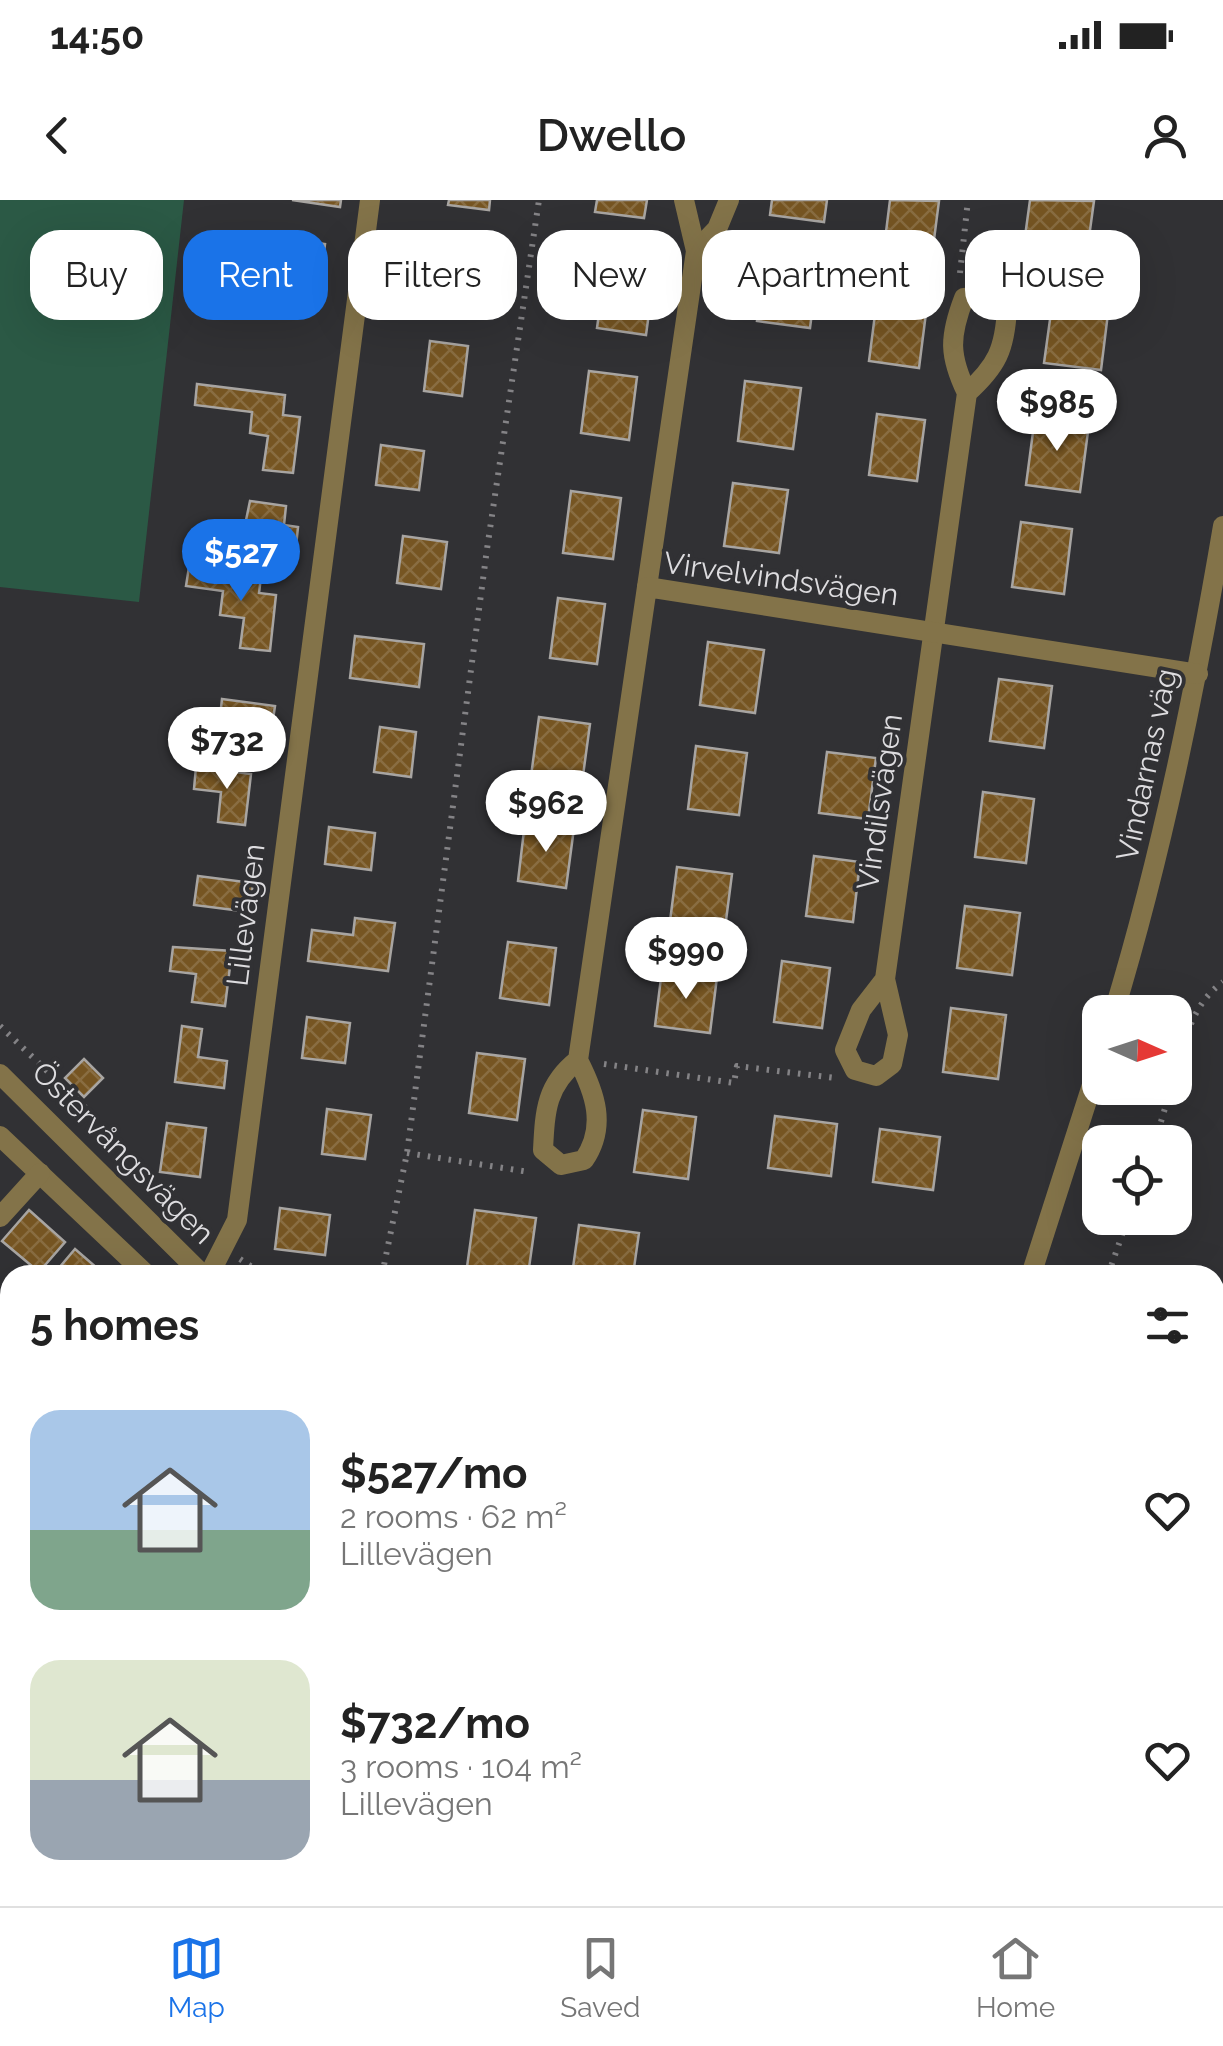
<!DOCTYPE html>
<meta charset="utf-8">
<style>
body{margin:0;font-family:Raleway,sans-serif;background:#f6f6f6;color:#222;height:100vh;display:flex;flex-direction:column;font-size:38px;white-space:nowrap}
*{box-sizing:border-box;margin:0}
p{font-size:32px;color:#767676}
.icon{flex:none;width:55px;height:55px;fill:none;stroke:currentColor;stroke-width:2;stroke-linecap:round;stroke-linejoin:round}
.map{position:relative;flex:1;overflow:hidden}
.details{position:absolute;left:0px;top:1065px;width:1225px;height:642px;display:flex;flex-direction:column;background:#fff;border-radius:30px 30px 0 0;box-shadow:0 10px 40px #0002}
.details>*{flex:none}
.hud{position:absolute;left:30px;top:30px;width:1165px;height:90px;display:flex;gap:20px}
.needle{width:65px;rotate:93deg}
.controls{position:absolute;left:1082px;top:795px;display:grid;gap:20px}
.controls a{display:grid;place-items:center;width:110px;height:110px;border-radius:20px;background:#fff;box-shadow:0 10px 40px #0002;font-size:50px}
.price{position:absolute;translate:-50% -85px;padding:0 22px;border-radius:35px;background:#fff;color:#222;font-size:32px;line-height:65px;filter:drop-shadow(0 2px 5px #0008)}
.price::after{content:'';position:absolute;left:50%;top:60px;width:30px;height:22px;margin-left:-15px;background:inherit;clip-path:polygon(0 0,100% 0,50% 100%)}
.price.current{background:#1a73e8;color:#fff}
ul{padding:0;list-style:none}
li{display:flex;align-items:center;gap:30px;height:250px;padding:0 30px}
li span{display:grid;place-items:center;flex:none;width:280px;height:200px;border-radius:30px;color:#555}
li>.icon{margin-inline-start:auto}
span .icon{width:120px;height:120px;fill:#fffc;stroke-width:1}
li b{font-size:42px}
h2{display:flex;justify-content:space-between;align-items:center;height:120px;padding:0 30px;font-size:42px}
.pill{padding:0 35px;border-radius:30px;background:#fff;box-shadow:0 10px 40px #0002;font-size:35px;line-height:90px}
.pill.current{background:#1a73e8;color:#fff}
.status{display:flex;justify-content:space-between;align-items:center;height:70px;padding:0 50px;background:#fff;direction:ltr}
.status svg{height:28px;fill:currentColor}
header{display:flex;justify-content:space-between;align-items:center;height:130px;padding:0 30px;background:#fff;font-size:45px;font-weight:600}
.dock{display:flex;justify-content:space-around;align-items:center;height:140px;border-top:2px solid #e0e0e0;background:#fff;font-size:28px;color:#767676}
.dock a{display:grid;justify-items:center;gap:5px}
.dock .current{color:#1a73e8}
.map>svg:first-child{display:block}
.grass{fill:#2b5945}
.garden{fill:url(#garden-dots)}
.building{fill:url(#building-cross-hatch);stroke:#a8a5a2;stroke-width:2.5}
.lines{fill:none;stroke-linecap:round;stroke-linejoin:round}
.path{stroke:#848386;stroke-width:6;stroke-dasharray:2.5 8;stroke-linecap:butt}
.minor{stroke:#837349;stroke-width:20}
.tertiary{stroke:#837349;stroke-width:20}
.labels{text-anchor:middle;stroke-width:8;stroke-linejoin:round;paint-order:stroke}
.street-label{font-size:30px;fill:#dddcdf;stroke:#313134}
</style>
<div class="status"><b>14:50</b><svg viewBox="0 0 49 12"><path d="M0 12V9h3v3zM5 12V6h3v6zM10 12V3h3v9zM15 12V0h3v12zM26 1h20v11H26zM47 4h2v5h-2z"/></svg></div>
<header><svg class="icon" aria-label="back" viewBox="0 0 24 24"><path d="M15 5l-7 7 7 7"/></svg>Dwello<svg class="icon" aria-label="person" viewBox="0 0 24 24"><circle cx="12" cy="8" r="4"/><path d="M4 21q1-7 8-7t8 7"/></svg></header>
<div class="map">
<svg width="1223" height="1706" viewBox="0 0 1223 1706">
<defs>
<pattern id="garden-dots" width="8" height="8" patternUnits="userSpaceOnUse" patternTransform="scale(2.5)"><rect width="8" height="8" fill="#2b5945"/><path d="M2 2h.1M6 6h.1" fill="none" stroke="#49705f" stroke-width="1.8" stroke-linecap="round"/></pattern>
<pattern id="building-cross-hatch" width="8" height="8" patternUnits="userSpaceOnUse" patternTransform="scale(2.5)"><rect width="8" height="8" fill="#765522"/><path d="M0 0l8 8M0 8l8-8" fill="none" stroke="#896d42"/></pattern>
</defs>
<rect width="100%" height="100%" fill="#313134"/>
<!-- grass -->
<path class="grass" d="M0,0h184l-45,402 -139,-15z"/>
<!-- garden -->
<path class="garden" d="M100,1698h754l-2,8h-782z"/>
<!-- building -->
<g class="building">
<path d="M292,0h49l-1,7z"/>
<path d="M449,0h41l-1,10 -41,-5z"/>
<path d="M597,0h50l-3,18 -49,-6z"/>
<path d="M772,0h55l-3,22 -54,-7z"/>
<path d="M890,0l49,1 -8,62 -48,-7z"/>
<path d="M1030,0l64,1 -7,51 -63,-8z"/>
<path d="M281,38l44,6 -6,47 -37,-4 -2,19 -35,-4 7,-51 27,3z"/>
<path d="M404,57l44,6 -6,37 -43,-6z"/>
<path d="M765,59l53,7 -8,62 -53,-7z"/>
<path d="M605,70l49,6 -8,59 -49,-7z"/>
<path d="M1053,98l56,7 -8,65 -57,-7z"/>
<path d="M877,99l50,6 -8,63 -50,-7z"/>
<path d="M430,141l38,5 -6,50 -38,-5z"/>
<path d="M589,171l48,6 -8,63 -48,-7z"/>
<path d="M745,181l56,7 -8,61 -55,-8z"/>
<path d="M197,184l88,11 -2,20 17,2 -7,56 -30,-3 5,-34 -18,-3 2,-21 -57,-7z"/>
<path d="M877,214l48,6 -8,61 -48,-6z"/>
<path d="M1035,217l54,7 -9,68 -54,-7z"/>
<path d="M381,245l43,6 -5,39 -43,-5z"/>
<path d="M733,283l55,7 -9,63 -55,-7z"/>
<path d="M571,291l50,7 -8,61 -50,-6z"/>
<path d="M250,301l36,5 -2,19 14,2 -3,29 -55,-7z"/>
<path d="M1021,322l51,7 -8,65 -52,-7z"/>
<path d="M403,336l44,6 -6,47 -44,-6z"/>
<path d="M189,367l72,10 -2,16 17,2 -6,56 -30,-3 4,-30 -24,-3 3,-24 -37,-5z"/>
<path d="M558,398l47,6 -8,60 -47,-6z"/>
<path d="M355,436l69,8 -5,43 -69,-9z"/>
<path d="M708,442l56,8 -9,63 -55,-8z"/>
<path d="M999,479l53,7 -8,62 -54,-7z"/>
<path d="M222,499l53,7 -4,27 -52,-7z"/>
<path d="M539,517l51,7 -8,59 -51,-7z"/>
<path d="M380,527l36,5 -5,45 -37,-5z"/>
<path d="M696,546l51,7 -8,62 -51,-6z"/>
<path d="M827,552l49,6 -8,61 -49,-6z"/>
<path d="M196,567l55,7 -6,51 -27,-3 3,-30 -27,-3z"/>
<path d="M983,592l51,7 -8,64 -51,-6z"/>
<path d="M525,622l49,6 -8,60 -48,-7z"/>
<path d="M329,627l46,6 -4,37 -46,-6z"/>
<path d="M814,656l46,6 -7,60 -47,-6z"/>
<path d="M677,667l55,7 -8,62 -55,-7z"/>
<path d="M198,676l55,7 -3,29 -56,-7z"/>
<path d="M965,706l55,7 -8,62 -55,-7z"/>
<path d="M355,718l40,5 -7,48 -80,-10 4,-31 41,5z"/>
<path d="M508,742l48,6 -7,57 -49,-7z"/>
<path d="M173,747l59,4 -7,55 -33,-4 4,-28 -26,-3z"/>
<path d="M782,761l48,7 -8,60 -48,-6z"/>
<path d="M662,770l55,7 -7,56 -55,-7z"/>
<path d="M951,808l55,7 -8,64 -55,-7z"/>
<path d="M307,817l43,6 -5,40 -43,-5z"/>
<path d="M182,826l20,3 -4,28 29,4 -3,27 -49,-6z"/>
<path d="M477,853l48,6 -8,61 -48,-7z"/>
<path d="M84,859l19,19 -19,19 -19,-19z"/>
<path d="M327,909l44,6 -6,44 -43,-5z"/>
<path d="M643,910l53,7 -8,62 -54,-7z"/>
<path d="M775,916l62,8 -6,52 -63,-8z"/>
<path d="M167,923l39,5 -6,49 -40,-5z"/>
<path d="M880,929l60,8 -7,53 -60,-8z"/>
<path d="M280,1008l50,7 -5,40 -50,-6z"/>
<path d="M29,1010l36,32 -26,30 -37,-31z"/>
<path d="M475,1010l61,8 -8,57 -61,-8z"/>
<path d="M579,1025l60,8 -6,42h-61z"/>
<path d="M75,1049l30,26h-52z"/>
<path d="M10,1277v59l-10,-10v-38z"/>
<path d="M1215,1697l8,2v7h-61l2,-8z"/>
</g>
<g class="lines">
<!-- path -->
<g class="path">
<path d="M960,73l8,-73"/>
<path d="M0,826l88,84 7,23"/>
<path d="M604,864l130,19 3,-17 98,12"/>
<path d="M1175,874c10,-34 17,-70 48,-92"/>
<path d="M1155,942l16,-54"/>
<path d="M407,953l122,19"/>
<path d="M184,1017l22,17"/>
<path d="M240,1059l24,16"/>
<path d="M382,1075l25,-122 80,-604 52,-349"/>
<path d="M1108,1075l20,-57"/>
<path d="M1215,1338l8,-3"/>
<path d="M567,1706l31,-8"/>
<path d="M723,1706l2,-8"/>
</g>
<!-- minor -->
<g class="minor">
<path d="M696,51l21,-22 12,-29"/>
<path d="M647,387l49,-336 -12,-51"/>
<path d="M885,779l13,56 -6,29 -16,12 -21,-6 -10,-20 16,-40 24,-31 82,-586c-18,-37 -18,-56 -3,-95l21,-2 22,12c-2,41 -10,58 -40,85"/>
<path d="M1114,812c48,-159 81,-321 109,-486"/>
<path d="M578,860c-32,25 -33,51 -35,90l18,15 23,-5c23,-34 11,-67 -6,-100l69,-473 551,87"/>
<path d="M0,936l147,139"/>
<path d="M0,1017l40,-44"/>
<path d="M209,1075l28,-55 133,-1020"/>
<path d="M1031,1075l69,-215"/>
<path d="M0,1396l10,10"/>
<path d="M26,1698l1,8"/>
</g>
<!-- tertiary -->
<g class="tertiary">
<path d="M0,874l203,201"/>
<path d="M1215,1416l8,1"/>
</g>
</g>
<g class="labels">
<!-- street labels -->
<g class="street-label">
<text transform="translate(781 379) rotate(8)" y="10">Virvelvindsvägen</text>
<text transform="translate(1147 565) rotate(-78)" y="10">Vindarnas väg</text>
<text transform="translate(880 602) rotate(-82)" y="10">Vindilsvägen</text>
<text transform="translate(246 715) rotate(-83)" y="10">Lillevägen</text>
<text transform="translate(123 953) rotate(45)" y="10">Östervångsvägen</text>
</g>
</g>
</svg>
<div class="controls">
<a><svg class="needle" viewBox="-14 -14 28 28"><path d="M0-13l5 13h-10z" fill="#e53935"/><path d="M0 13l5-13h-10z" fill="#767676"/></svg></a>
<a><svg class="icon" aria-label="locate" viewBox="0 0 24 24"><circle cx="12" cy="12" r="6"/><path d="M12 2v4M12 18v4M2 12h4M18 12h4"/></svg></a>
</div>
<b class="price" style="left:1057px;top:254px">$985</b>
<b class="price current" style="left:241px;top:404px">$527</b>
<b class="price" style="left:227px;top:592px">$732</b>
<b class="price" style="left:546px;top:655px">$962</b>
<b class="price" style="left:686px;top:802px">$990</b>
<div class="hud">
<a class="pill">Buy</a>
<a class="pill current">Rent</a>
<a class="pill">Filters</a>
<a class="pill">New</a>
<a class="pill">Apartment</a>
<a class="pill">House</a>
</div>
<section class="details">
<h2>5 homes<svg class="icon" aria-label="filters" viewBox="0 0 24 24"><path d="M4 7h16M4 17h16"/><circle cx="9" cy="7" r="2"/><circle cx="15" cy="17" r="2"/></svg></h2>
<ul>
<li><span style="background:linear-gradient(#a9c7e8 60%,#7fa58c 0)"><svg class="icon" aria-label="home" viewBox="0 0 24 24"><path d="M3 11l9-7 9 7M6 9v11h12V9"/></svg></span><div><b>$527/mo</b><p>2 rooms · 62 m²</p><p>Lillevägen</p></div><svg class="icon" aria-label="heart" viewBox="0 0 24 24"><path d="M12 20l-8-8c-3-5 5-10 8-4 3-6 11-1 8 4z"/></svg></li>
<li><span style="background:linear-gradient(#dfe7d0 60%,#9aa5b1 0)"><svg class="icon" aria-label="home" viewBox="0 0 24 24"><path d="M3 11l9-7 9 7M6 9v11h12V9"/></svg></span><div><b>$732/mo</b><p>3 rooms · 104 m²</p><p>Lillevägen</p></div><svg class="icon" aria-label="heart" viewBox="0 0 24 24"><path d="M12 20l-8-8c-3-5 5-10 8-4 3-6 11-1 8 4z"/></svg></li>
</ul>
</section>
</div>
<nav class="dock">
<a class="current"><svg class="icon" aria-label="map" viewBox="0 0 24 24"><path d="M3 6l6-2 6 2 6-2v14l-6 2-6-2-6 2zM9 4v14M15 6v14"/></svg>Map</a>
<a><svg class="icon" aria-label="saved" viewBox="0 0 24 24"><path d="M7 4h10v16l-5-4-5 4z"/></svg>Saved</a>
<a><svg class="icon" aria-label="home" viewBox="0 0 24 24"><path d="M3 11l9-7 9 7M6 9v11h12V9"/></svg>Home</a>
</nav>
